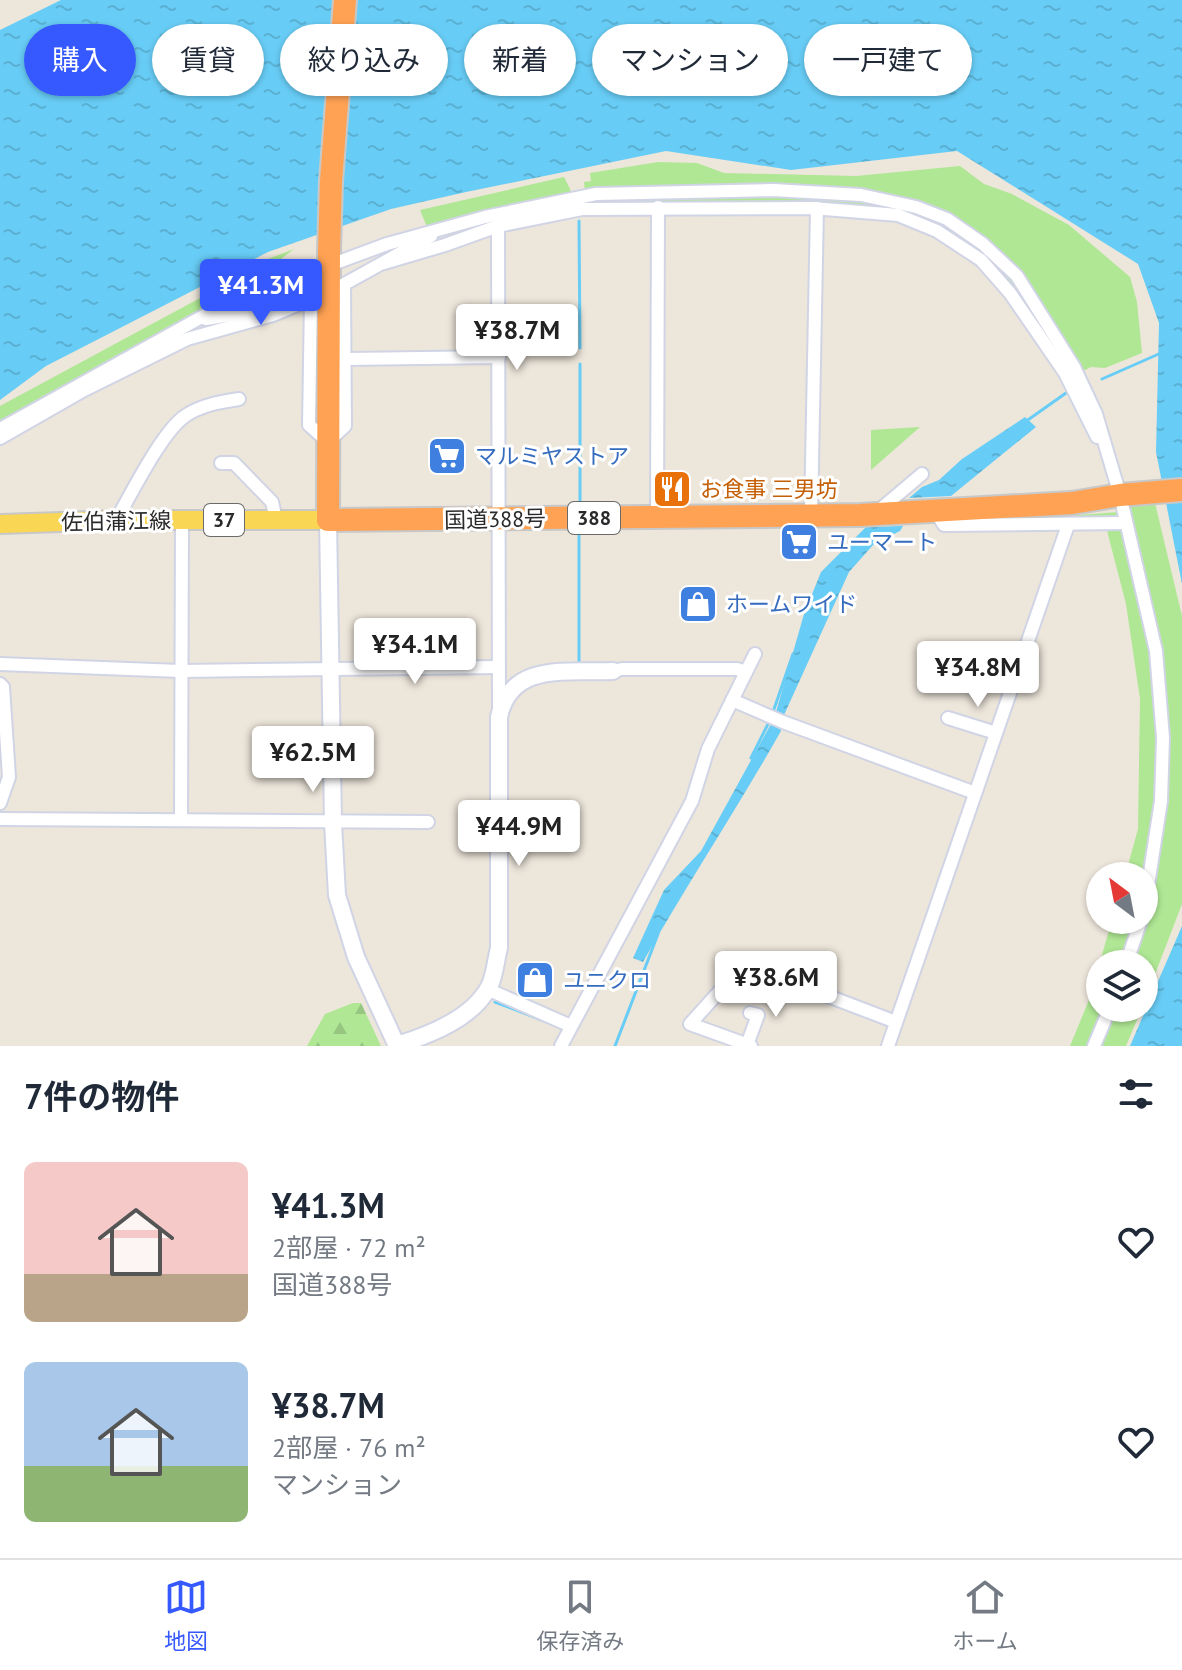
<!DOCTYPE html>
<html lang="ja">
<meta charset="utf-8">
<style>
body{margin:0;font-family:"PT Sans","Noto Sans JP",sans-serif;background:#f2f2f3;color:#1f2937;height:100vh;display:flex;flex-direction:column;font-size:30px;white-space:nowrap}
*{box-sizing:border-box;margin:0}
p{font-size:26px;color:#747a83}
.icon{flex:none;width:44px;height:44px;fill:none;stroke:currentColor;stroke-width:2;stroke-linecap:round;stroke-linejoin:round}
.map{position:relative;height:1046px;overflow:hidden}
.details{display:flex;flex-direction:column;background:#fff;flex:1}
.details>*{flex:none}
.banner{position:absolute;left:24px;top:24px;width:1134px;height:72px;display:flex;gap:16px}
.needle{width:52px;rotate:328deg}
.fabs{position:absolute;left:1086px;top:862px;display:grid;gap:16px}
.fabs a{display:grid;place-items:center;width:72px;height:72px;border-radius:50%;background:#fff;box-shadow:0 2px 6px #0004;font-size:40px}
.price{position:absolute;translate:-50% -68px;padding:0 18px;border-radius:8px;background:#fff;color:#222;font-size:26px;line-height:52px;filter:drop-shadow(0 2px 4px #0008)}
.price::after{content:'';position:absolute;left:50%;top:48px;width:24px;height:18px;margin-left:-12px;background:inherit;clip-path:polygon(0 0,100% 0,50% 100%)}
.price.on{background:#3658ff;color:#fff}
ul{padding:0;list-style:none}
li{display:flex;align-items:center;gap:24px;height:200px;padding:0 24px}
li span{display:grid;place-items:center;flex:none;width:224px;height:160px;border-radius:12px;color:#555}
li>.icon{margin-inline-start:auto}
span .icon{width:96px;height:96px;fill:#fffc;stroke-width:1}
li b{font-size:34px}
h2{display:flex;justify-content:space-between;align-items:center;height:96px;padding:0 24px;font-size:34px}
.tag{padding:0 28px;border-radius:36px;background:#fff;box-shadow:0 2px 6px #0004;font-size:28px;line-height:72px}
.tag.on{background:#3658ff;color:#fff}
.tabs{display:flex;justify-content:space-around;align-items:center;height:112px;border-top:2px solid #e0e1e3;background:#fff;font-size:22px;color:#747a83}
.tabs a{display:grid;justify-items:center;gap:4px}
.tabs .on{color:#3658ff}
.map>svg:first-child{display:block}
.grass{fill:#afe794}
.forest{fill:url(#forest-firs)}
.water{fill:url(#water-ripples)}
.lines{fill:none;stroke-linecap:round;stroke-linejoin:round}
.stream{stroke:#68cdf6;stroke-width:3}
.street-casing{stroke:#d0d4e4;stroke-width:16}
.secondary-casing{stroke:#d0d4e4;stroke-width:20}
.primary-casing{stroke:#c8c8c8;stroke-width:22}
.highway-casing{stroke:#c8c8c8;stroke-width:26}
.street{stroke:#fff;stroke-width:12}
.secondary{stroke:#fff;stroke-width:16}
.primary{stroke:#f9d654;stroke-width:18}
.highway{stroke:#ffa254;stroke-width:22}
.labels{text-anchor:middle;stroke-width:6;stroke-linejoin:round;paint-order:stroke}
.shield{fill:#fff;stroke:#6a6a6a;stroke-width:2}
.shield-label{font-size:20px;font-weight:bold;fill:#2a2a2a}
.shop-label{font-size:22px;fill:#366cbe;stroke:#fff;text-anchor:start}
.food-label{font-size:22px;fill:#c56008;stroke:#fff;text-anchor:start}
.street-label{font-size:22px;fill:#2a2a2a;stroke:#fff}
</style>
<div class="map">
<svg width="1182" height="1046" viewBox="0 0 1182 1046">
<defs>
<pattern id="forest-firs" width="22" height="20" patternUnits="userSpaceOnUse" patternTransform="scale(2)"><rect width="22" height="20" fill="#afe794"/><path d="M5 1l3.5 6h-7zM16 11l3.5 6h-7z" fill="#97c680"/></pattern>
<pattern id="water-ripples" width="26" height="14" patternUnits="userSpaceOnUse" patternTransform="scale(2)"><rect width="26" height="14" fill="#68cdf6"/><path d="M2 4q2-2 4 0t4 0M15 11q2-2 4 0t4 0" fill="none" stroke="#5ab0d3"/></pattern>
</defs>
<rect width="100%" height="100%" fill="#ede6db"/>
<!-- grass -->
<g class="grass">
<path d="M658,162l39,1 27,10 132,3 104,-10 24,18 28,10 57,31 61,52 7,25 5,51 -37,15 -14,-1 -10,5 -65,-101 -63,-54 -171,-30h-134l-63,5 -1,-10 7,-1 -1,-8z"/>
<path d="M564,177l8,16 -95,19 -50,15 -7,-17z"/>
<path d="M689,193l174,4 82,24 36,25 35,34 56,89 -89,-108 -81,-48 -302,-8 -3,-9z"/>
<path d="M294,249l-62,48 -232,129v-20l226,-122 34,-22z"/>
<path d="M310,277l8,3 -1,7 -19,8 -81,18z"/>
<path d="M920,427l-49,43v-40z"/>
<path d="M1125,503h30l27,113v288l-38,99v-39h-44v44h42l-16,38h-56l19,-46 23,-80h32v-44h-19l13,-47 2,-130 -14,-95 -22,-85 -68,-1 83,-6z"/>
</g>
<!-- forest -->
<path class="forest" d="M353,1003h8l20,43h-74l18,-32z"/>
<!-- water -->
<g class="water">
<path d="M61,0h1121v584l-26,-132 3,-129 -21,-59 -181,-113 -166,19 -125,-19 -200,41 -75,17 -123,43 -222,114 -46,34v-370z"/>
<path d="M1025,417l11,10 -85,69 -42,2 13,-11 17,-7 23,-21z"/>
<path d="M903,526l-3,5 -26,13 -25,28 -65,143 -8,-3 28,-98 17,-42 45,-45z"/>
<path d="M772,722l7,3 2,6c-44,78 -94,153 -138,231l-10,-4 31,-68 37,-39z"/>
<path d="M1182,926v120h-52z"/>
</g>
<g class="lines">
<!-- stream -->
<g class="stream">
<path d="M579,221l1,127"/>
<path d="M580,364v139"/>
<path d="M1102,379l59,-26"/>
<path d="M1025,422l41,-29"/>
<path d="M579,532v132"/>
<path d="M772,715l21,-61"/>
<path d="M751,758l18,-36"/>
<path d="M495,1002l60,23"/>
<path d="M615,1046l43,-112"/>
</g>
<defs>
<g id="street">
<path d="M498,226l1,483"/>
<path d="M384,263l61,-18 53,-19 84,-17 230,-1 86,7 39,16 44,29 29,33 55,80 32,64"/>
<path d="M339,287l92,-51"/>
<path d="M311,299l-2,126 19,17 17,-16 -1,-141"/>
<path d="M206,319l77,-13"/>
<path d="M346,359l153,-2"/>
<path d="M0,429l225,-125 162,-60 98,-27 111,-23 177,-4 88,5 55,12 31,12 36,25 34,32 57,91 22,47 24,81 36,156 7,87 -2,63 -17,110"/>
<path d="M0,438l84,-48 103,-51 86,-24 29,-12"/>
<path d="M221,463h13l38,39 4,18"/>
<path d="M935,511l9,14 181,-2"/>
<path d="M877,512l45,-38"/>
<path d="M811,515l6,-307"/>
<path d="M657,517l1,-310"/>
<path d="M116,520c16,-27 45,-87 69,-104 16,-11 35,-14 54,-17"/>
<path d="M0,664l180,7 319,-4"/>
<path d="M613,671l9,-2h115l9,3"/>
<path d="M0,684l3,3 6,90 -9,26"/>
<path d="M732,700l51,22 192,71"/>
<path d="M948,718l48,15"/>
<path d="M0,819l428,3"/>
<path d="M181,820l1,-300"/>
<path d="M1126,964l15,-44"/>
<path d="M487,989l84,37"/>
<path d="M747,1045l11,-30 -8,-2"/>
<path d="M561,1046l131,-245 16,-52 47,-95"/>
<path d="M751,1046l-61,-22 54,-60 152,58"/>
<path d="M888,1046l180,-521"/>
<path d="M1094,1046l16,-38"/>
</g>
<g id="secondary">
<path d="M328,520l5,303 4,72 19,62 41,89"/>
<path d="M397,1045c33,-10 77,-27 93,-60 5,-11 6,-26 9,-37v-231c12,-56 69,-44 114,-46"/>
</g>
<path id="primary" d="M0,524l120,-4h208"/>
<path id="highway" d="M345,0l-14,181 -2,71 -1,268 532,-5 212,-12 48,-8 62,-5"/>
</defs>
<!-- street casing -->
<use href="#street" class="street-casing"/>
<!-- secondary casing -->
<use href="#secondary" class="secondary-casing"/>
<!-- primary casing -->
<use href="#primary" class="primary-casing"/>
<!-- highway casing -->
<use href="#highway" class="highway-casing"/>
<!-- street -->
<use href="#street" class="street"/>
<!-- secondary -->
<use href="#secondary" class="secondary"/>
<!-- primary -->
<use href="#primary" class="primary"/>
<!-- highway -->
<use href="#highway" class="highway"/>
</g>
<!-- icons -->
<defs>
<symbol id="supermarket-square" viewBox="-11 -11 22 22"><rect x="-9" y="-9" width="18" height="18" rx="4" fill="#3f7fe0" stroke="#fff"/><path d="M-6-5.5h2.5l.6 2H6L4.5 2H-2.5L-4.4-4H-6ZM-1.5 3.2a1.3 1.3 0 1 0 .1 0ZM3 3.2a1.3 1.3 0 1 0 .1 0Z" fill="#fff"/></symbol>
<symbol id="restaurant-square" viewBox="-11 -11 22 22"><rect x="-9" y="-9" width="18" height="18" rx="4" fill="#e8710a" stroke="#fff"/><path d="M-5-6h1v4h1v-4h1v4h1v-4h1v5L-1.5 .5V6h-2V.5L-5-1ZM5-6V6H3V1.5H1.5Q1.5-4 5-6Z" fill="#fff"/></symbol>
<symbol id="shop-square" viewBox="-11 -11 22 22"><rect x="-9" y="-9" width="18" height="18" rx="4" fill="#3f7fe0" stroke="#fff"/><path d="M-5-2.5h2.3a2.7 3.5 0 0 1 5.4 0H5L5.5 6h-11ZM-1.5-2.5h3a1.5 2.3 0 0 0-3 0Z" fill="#fff"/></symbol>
</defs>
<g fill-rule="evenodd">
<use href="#supermarket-square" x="425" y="434" width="44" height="44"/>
<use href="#restaurant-square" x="650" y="467" width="44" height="44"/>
<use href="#supermarket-square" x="777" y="520" width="44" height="44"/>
<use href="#shop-square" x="676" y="582" width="44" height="44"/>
<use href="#shop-square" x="513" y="958" width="44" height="44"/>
</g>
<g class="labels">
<!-- shield labels -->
<g class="shield">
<rect x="568" y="502" width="52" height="32" rx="6"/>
<rect x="204" y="504" width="40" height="32" rx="6"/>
</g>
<g class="shield-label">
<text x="594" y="525">388</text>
<text x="224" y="527">37</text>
</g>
<!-- shop labels -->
<g class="shop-label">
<text x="475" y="464">マルミヤストア</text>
<text x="827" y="550">ユーマート</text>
<text x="726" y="612">ホームワイド</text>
<text x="563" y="988">ユニクロ</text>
</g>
<!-- food labels -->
<g class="food-label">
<text x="700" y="497">お食事 三男坊</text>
</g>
<!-- street labels -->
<g class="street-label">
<text transform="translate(495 519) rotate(-1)" y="8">国道388号</text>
<text transform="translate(116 521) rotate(-1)" y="8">佐伯蒲江線</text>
</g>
</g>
</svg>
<div class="fabs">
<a><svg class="needle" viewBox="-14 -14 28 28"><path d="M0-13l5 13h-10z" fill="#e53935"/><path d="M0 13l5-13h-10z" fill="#747a83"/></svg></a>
<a><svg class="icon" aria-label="layers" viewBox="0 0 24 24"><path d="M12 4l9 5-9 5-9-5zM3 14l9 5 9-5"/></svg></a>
</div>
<b class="price on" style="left:261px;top:327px">¥41.3M</b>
<b class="price" style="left:517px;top:372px">¥38.7M</b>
<b class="price" style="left:415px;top:686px">¥34.1M</b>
<b class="price" style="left:978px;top:709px">¥34.8M</b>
<b class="price" style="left:313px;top:794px">¥62.5M</b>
<b class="price" style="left:519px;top:868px">¥44.9M</b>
<b class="price" style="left:776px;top:1019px">¥38.6M</b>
<div class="banner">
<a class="tag on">購入</a>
<a class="tag">賃貸</a>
<a class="tag">絞り込み</a>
<a class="tag">新着</a>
<a class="tag">マンション</a>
<a class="tag">一戸建て</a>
</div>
</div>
<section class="details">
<h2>7件の物件<svg class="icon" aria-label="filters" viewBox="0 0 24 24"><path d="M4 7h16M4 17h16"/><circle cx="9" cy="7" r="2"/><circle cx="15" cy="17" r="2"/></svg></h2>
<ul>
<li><span style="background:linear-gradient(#f6c9c9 70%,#b9a48a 0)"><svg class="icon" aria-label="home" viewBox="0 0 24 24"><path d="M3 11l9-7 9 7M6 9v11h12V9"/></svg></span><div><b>¥41.3M</b><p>2部屋 · 72 m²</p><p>国道388号</p></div><svg class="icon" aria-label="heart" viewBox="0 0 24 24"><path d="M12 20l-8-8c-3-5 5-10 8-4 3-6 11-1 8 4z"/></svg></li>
<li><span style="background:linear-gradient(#a9c7e8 65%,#8fb573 0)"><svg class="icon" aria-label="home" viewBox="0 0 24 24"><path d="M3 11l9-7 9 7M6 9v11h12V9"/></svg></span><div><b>¥38.7M</b><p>2部屋 · 76 m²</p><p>マンション</p></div><svg class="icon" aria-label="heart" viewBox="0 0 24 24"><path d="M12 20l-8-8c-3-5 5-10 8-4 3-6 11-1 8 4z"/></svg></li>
</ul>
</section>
<nav class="tabs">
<a class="on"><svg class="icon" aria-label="map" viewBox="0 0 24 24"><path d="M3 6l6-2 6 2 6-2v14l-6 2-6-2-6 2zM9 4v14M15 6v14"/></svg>地図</a>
<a><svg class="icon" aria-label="saved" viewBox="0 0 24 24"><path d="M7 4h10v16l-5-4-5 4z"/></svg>保存済み</a>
<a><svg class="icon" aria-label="home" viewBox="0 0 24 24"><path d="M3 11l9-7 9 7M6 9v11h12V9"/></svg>ホーム</a>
</nav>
